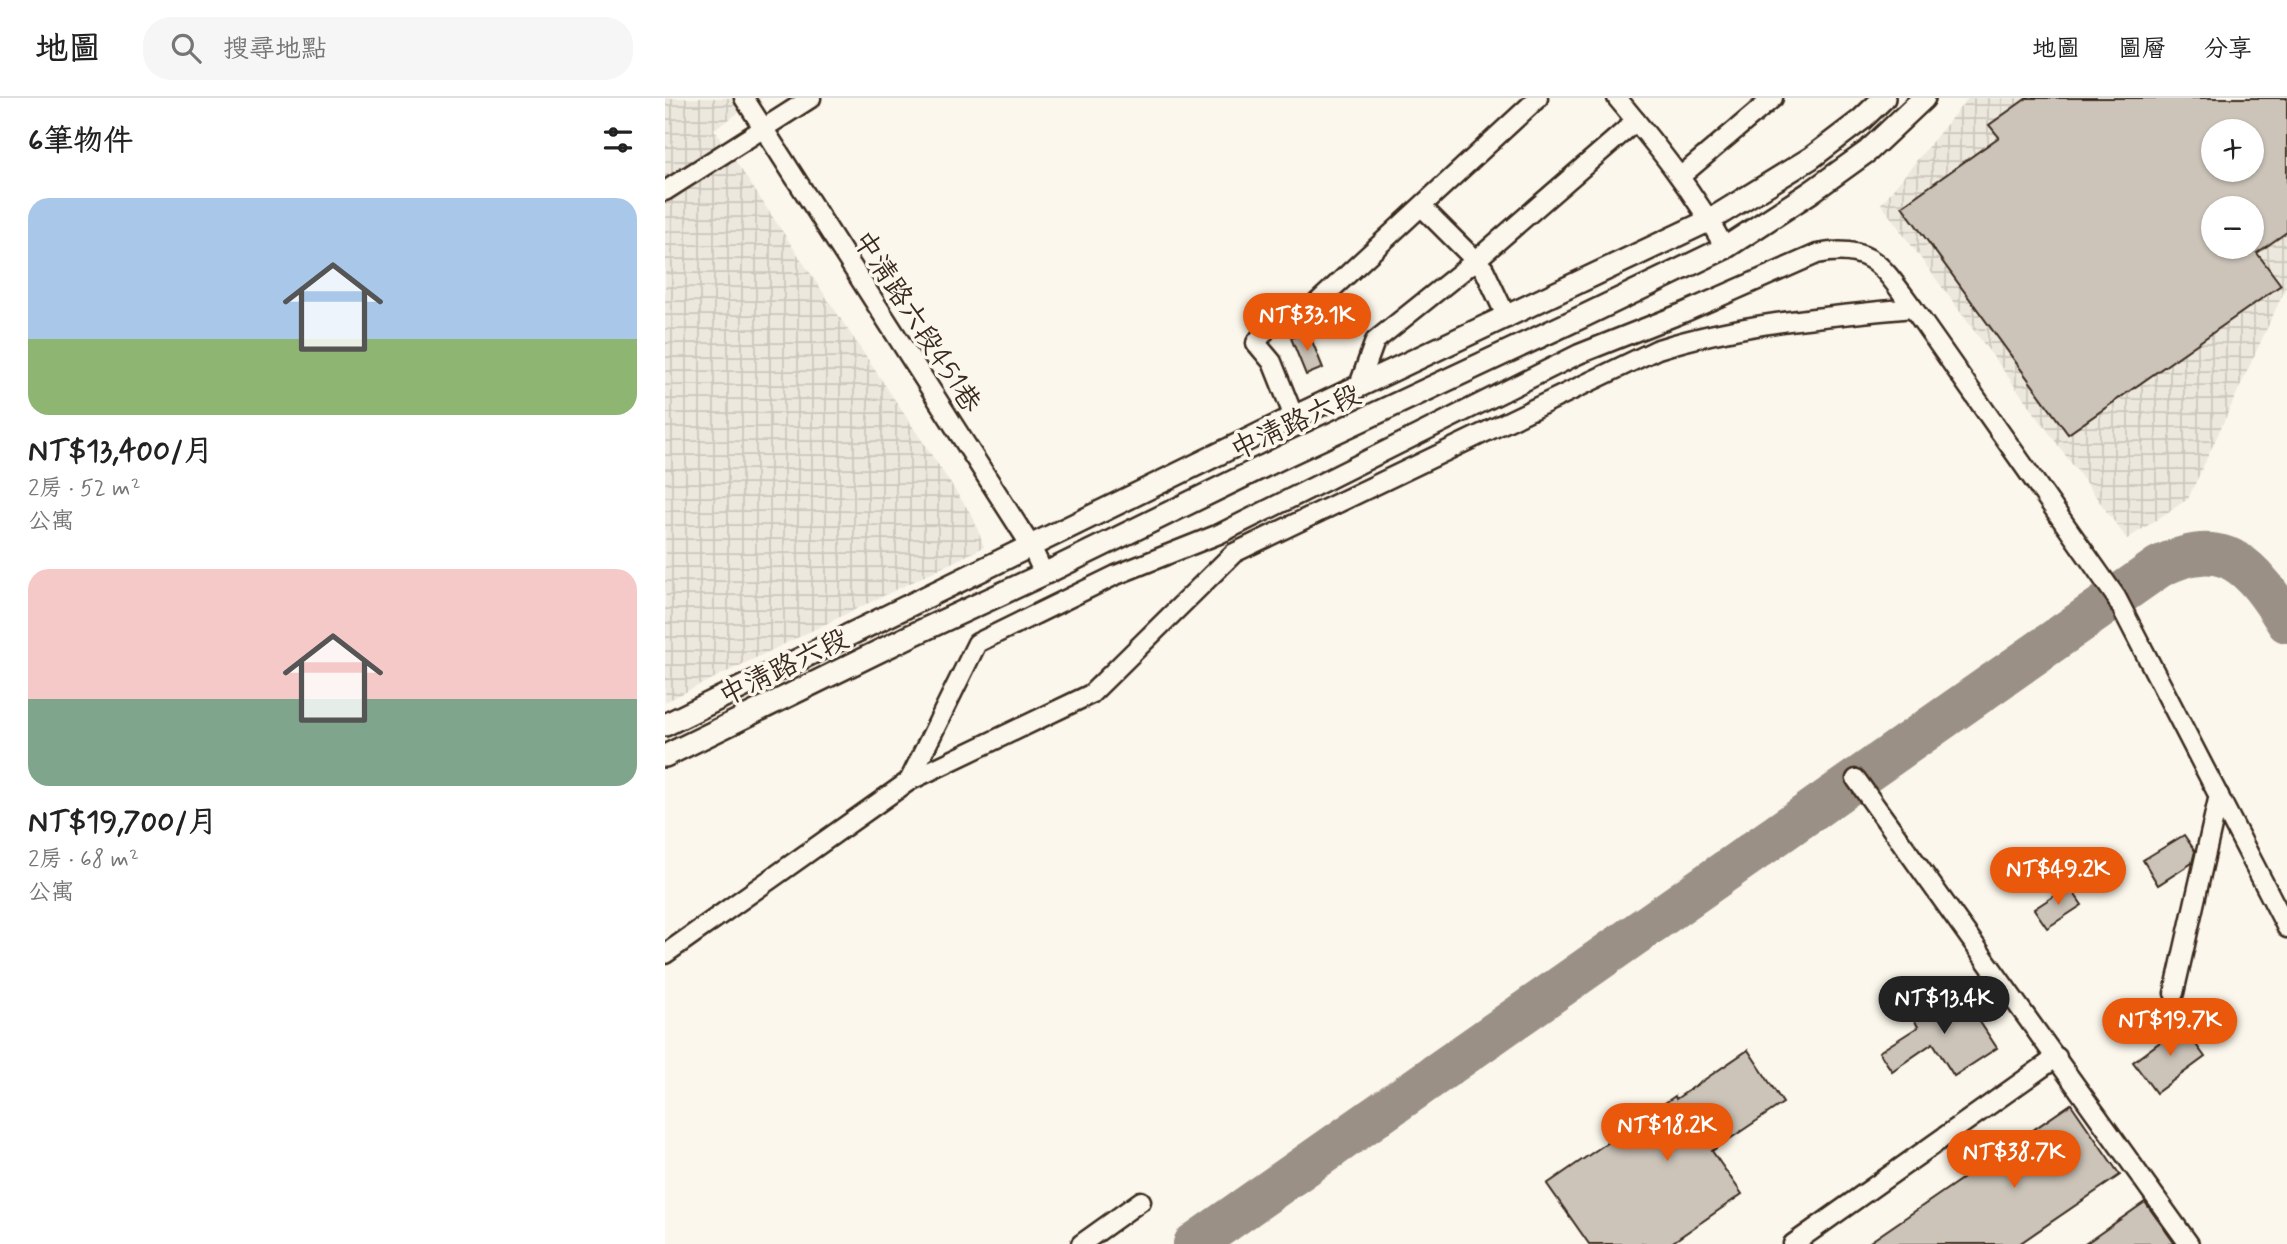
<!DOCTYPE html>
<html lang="zh-TW">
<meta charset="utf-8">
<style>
body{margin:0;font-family:Mynerve,"LXGW WenKai TC",sans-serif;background:#f6f6f6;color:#222;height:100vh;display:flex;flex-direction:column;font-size:26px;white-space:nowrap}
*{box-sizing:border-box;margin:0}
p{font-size:23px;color:#767676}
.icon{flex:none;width:38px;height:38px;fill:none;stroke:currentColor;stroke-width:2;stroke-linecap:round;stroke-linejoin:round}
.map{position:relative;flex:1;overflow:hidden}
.panel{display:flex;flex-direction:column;background:#fff;width:665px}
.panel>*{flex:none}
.tools{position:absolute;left:1536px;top:21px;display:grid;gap:14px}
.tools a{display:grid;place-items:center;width:63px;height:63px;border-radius:50%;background:#fff;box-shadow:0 2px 5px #0004;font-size:35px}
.price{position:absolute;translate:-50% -60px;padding:0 16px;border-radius:24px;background:#ea580c;color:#fff;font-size:23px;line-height:46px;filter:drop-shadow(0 2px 4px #0008)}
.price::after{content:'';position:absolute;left:50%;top:42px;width:21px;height:16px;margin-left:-10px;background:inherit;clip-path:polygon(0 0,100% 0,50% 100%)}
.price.on{background:#222;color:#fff}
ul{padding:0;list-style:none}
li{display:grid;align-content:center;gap:14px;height:371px;padding:0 28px}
li span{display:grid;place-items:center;height:217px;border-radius:21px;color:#555}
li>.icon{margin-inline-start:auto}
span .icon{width:126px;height:126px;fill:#fffc;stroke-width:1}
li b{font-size:30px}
h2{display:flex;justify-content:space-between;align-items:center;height:84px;padding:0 28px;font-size:30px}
header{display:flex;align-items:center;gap:42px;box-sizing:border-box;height:98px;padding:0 35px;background:#fff;border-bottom:2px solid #e0e0e0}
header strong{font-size:33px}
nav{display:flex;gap:38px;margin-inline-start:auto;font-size:24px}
.search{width:490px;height:63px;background:#f6f6f6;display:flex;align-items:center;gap:18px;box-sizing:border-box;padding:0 24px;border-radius:28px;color:#767676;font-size:26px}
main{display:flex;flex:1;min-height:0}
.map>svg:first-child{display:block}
.industrial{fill:url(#industrial-grid);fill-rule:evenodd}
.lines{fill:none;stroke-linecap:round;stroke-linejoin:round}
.taxiway{stroke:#9b9085;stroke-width:42}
.building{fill:#ccc4b9;stroke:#3b2a1e;stroke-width:2;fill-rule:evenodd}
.minor-casing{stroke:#3b2a1e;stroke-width:23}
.major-casing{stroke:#3b2a1e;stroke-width:26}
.minor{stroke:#fbf7ec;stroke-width:18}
.major{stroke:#fbf7ec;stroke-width:21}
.labels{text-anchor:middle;stroke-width:7;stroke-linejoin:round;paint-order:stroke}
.street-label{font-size:28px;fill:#3b2a1e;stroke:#fbf7ec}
</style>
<header>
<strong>地圖</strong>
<div class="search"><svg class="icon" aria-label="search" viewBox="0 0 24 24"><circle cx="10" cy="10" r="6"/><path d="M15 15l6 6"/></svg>搜尋地點</div>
<nav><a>地圖</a><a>圖層</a><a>分享</a></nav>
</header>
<main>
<section class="panel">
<h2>6筆物件<svg class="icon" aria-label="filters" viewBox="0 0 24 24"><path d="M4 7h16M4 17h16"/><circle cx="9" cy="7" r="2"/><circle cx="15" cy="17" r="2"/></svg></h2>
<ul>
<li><span style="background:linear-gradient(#a9c7e8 65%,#8fb573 0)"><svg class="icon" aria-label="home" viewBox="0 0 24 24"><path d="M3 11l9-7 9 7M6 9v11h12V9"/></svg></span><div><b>NT$13,400/月</b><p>2房 · 52 m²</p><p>公寓</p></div></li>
<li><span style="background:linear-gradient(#f6c9c9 60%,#7fa58c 0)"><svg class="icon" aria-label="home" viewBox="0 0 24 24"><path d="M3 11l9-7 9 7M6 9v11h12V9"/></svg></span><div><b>NT$19,700/月</b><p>2房 · 68 m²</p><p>公寓</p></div></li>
</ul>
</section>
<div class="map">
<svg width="1622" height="1146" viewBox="0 0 1622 1146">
<defs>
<pattern id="industrial-grid" width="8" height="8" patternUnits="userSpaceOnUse" patternTransform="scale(1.75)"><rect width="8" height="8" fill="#ede8dd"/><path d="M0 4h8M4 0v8" fill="none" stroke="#ccc7bd"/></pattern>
</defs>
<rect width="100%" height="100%" fill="#fbf7ec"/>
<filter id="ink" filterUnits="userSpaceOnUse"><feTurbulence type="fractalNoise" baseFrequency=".0143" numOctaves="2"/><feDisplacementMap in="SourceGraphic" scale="14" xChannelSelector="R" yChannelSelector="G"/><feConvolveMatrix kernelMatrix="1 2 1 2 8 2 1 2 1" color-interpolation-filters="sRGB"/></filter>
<g filter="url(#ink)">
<!-- industrial -->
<g class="industrial">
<path d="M0,0h97l-48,31 259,388 11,30 -319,155z"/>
<path d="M1303,0h319v187l-99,214 -61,40 -246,-335zM1549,33h38v39h-38zM1549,110h38v39h-38z"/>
</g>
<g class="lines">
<!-- taxiway -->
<path class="taxiway" d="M529,1146l965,-677c67,-34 94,1 128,55"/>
</g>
<!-- building -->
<g class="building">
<path d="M1362,0h260v134l-30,21 24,32 -213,149 -166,-228 97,-69 -10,-12zM1549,33h38v39h-38zM1549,110h38v39h-38z"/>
<path d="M643,233l15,37 -17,7 -15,-37z"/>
<path d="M1519,737l11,16 -3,12 -34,22 -15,-25z"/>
<path d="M1404,788l13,19 -35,23 -13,-19z"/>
<path d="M1294,892l38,58 -43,28 -21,-33 -41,28 -13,-19 39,-25 -4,-8z"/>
<path d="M1525,922l7,10 -8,5 16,22 -49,36 -23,-31z"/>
<path d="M1083,952l35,53 -71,48 30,43 -72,50h-81l-42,-60 128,-88 1,3z"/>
<path d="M1406,1006l49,71 -101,69h-152z"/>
<path d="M1480,1104l30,42h-90z"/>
</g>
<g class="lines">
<defs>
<g id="minor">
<path d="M79,0l287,448 13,28"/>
<path d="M952,0c40,48 78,95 108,150"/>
<path d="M1016,78l92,-78"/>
<path d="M0,93l146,-93"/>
<path d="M757,109l62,62 23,49"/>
<path d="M693,290l17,-47 100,-80 161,-140"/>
<path d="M629,319l-22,-55 -16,-19 16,-21 22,2 244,-226"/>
<path d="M1191,681l333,465"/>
<path d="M244,683l68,-138 139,-68 103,-41 360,-180 106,-42 132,-58c55,-11 66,14 96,54"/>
<path d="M0,856l244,-173 182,-87 143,-141 424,-204c82,-26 170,-33 255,-41l203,289 171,331"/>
<path d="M1509,895l45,-198"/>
<path d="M416,1146l60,-43"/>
<path d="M1128,1146l264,-187"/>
</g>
<g id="major">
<path d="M0,627l629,-308 416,-197 101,-62 50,-38 23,-22"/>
<path d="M0,658l243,-119 136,-63 243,-119 299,-140 139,-67 86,-56 57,-41 56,-53"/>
</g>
</defs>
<!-- minor casing -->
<use href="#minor" class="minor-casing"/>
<!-- major casing -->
<use href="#major" class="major-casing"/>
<!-- minor -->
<use href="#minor" class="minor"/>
<!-- major -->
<use href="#major" class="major"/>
</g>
</g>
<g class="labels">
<!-- street labels -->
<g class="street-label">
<text transform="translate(253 223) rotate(57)" y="10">中清路六段451巷</text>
<text transform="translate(630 323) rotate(-25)" y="10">中清路六段</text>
<text transform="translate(118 568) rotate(-26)" y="10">中清路六段</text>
</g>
</g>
</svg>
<div class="tools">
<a>+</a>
<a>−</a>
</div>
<b class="price" style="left:642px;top:255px">NT$33.1K</b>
<b class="price" style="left:1393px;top:809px">NT$49.2K</b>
<b class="price on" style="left:1279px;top:938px">NT$13.4K</b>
<b class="price" style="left:1505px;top:960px">NT$19.7K</b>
<b class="price" style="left:1002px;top:1065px">NT$18.2K</b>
<b class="price" style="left:1349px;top:1092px">NT$38.7K</b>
</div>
</main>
